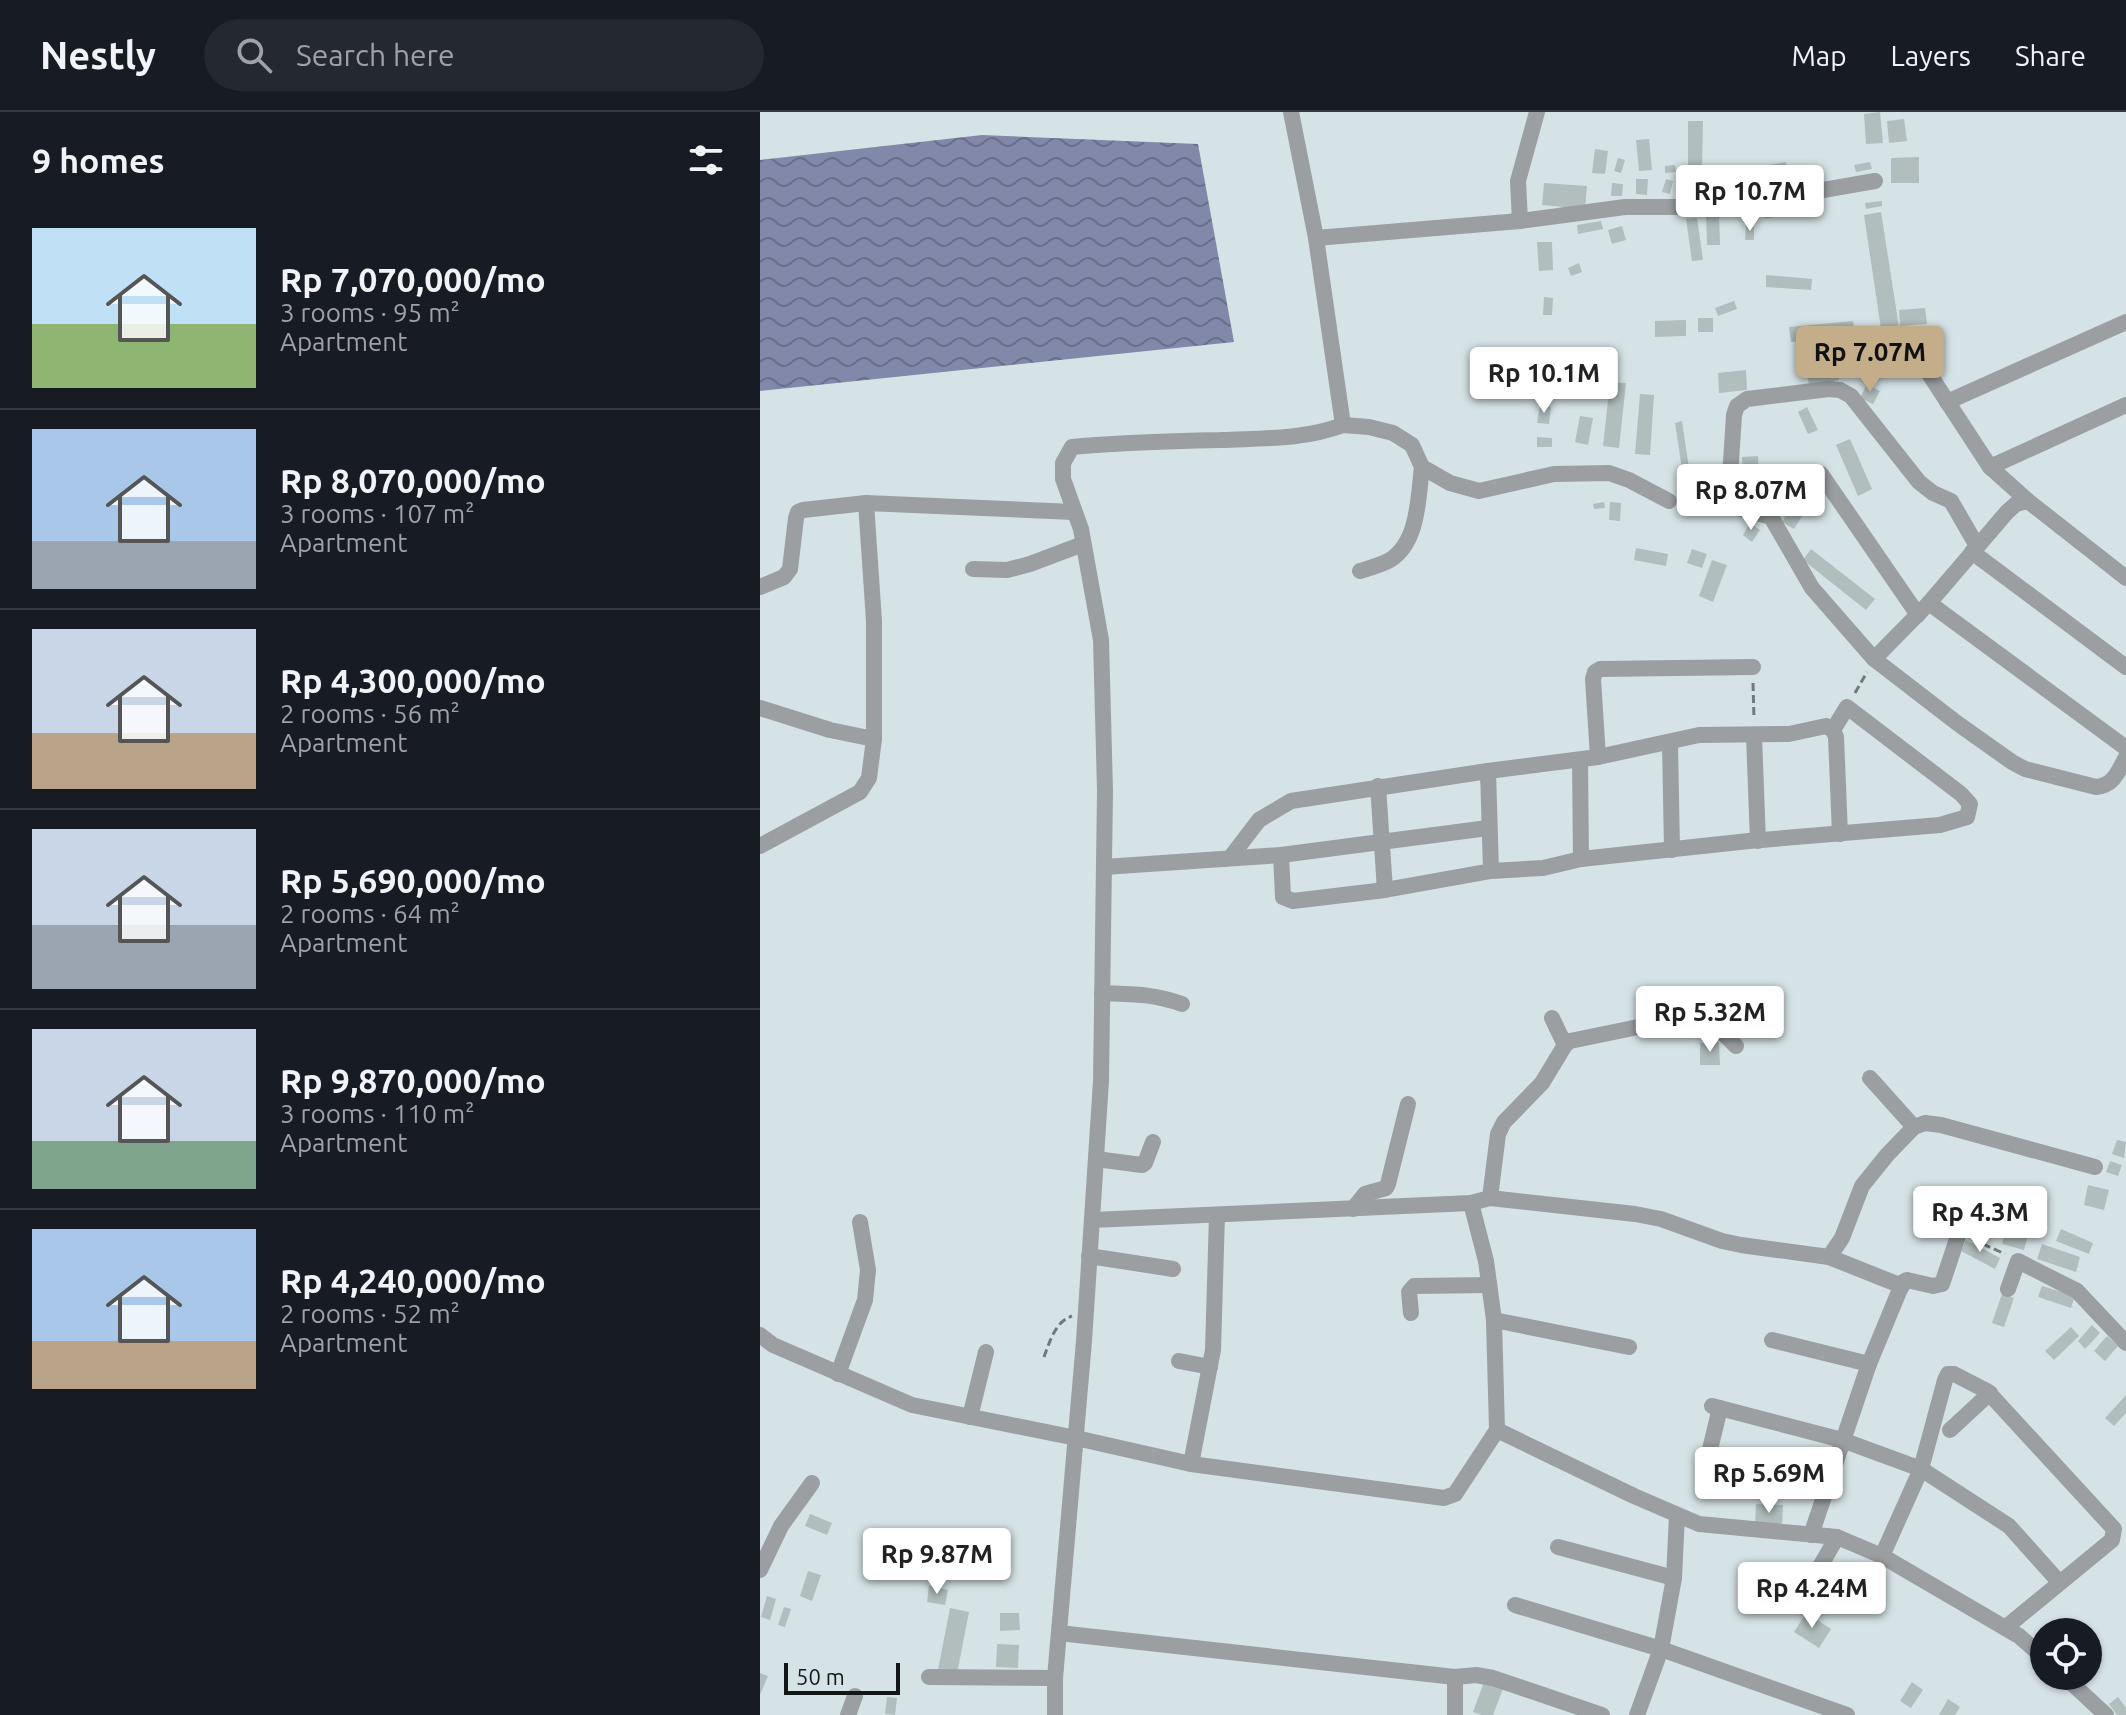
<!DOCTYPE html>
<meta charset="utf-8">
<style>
body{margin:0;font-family:Ubuntu,sans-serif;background:#242831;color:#f1f3f6;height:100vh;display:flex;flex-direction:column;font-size:30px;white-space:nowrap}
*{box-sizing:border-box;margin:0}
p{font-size:26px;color:#9ea1a6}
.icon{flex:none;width:44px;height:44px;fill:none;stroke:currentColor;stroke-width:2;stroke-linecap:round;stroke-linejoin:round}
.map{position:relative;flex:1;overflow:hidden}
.side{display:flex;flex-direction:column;background:#171b24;width:760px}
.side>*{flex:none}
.tools{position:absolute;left:1270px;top:1506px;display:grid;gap:16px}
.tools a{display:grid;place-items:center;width:72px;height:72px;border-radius:50%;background:#171b24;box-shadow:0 2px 6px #0004;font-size:40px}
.scale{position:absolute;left:24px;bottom:20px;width:116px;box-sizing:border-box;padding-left:8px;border:4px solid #121718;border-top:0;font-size:22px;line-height:28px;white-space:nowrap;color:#121718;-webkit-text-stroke:6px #d6e3e6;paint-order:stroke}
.price{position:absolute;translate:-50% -68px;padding:0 18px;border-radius:8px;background:#fff;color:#222;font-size:26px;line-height:52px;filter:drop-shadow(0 2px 4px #0008)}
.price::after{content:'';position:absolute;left:50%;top:48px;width:24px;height:18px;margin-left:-12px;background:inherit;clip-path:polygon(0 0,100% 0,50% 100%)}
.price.on{background:#c3ae89;color:#111}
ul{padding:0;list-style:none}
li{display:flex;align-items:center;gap:24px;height:200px;padding:0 32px}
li+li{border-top:2px solid #363941}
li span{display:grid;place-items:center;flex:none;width:224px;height:160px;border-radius:0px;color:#555}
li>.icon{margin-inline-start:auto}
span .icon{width:96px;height:96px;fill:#fffc;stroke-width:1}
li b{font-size:34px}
h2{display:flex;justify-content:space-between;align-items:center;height:96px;padding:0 32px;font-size:34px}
header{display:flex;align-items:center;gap:48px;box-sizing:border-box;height:112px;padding:0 40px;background:#171b24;border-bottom:2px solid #363941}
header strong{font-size:38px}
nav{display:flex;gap:44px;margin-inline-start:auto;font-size:28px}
.search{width:560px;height:72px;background:#242831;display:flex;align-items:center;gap:20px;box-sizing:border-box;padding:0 28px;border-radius:44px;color:#9ea1a6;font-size:30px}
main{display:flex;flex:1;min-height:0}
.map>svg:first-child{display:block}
.water{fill:url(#water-waves)}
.building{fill:#b1bebd}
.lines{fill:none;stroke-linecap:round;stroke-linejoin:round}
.path{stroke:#70797b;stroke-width:3;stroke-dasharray:8 4;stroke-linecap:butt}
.street{stroke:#9b9fa2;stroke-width:16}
</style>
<header>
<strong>Nestly</strong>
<div class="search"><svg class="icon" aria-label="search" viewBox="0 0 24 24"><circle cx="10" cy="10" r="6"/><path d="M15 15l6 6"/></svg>Search here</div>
<nav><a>Map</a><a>Layers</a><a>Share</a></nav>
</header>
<main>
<section class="side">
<h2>9 homes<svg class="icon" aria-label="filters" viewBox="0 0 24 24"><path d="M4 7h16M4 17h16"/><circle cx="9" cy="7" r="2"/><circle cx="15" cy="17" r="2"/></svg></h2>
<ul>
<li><span style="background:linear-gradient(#bfe0f5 60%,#8fb573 0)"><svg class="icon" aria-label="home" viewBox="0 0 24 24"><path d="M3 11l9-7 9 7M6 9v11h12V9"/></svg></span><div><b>Rp 7,070,000/mo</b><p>3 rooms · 95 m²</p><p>Apartment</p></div></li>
<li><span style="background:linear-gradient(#a9c7e8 70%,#9aa5b1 0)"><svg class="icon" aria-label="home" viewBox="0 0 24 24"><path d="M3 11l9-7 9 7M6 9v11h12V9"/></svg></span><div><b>Rp 8,070,000/mo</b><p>3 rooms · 107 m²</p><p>Apartment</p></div></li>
<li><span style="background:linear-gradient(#c9d6e8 65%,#b9a48a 0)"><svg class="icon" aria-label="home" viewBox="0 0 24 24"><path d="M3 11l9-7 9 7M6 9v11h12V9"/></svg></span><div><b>Rp 4,300,000/mo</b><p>2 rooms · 56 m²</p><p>Apartment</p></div></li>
<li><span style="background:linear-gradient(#c9d6e8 60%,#9aa5b1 0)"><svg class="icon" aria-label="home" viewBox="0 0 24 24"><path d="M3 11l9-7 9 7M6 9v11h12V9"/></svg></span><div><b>Rp 5,690,000/mo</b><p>2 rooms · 64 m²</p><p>Apartment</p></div></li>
<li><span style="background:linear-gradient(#c9d6e8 70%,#7fa58c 0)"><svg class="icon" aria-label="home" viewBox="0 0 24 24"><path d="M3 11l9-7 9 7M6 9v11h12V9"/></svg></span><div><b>Rp 9,870,000/mo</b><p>3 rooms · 110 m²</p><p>Apartment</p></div></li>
<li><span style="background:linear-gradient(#a9c7e8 70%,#b9a48a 0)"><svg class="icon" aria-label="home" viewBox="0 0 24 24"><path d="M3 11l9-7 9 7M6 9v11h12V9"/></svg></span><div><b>Rp 4,240,000/mo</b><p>2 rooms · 52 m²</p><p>Apartment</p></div></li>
</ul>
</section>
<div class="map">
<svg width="1366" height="1603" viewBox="0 0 1366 1603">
<defs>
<pattern id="water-waves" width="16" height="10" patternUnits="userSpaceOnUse" patternTransform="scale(2)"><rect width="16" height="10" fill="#8288a9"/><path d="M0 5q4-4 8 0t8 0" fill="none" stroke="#696e89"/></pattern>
</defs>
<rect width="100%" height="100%" fill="#d6e3e6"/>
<!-- water -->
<path class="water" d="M222,23l216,9 36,198 -474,49v-231z"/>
<!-- building -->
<g class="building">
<path d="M1120,0l3,31 -17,1 -2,-30z"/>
<path d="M1144,7l3,22 -18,2 -2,-22z"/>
<path d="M928,9h15l-1,48h-14z"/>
<path d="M889,27l3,31 -13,1 -3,-31z"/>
<path d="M835,37l13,2 -3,23 -13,-1z"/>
<path d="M1159,45v26h-28v-25z"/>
<path d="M858,46l7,2 -4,13 -7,-2z"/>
<path d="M1026,50l2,9 -29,5 -2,-9z"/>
<path d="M1110,50l2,7 -16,3 -2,-7z"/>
<path d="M915,53l1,7 -11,1v-7z"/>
<path d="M967,59l11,1 -1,13 -11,-1z"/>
<path d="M876,67h12l-1,16 -11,-1z"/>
<path d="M906,67l7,2 -3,13 -8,-2z"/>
<path d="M784,71l43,3 -2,23 -43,-4z"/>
<path d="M852,71l11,1 -1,12h-11z"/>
<path d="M1014,89l1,16 -10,2 -3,-17z"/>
<path d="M1122,89v5l-16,3 -1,-6z"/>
<path d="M1121,100l18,115 -18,2 -17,-114z"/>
<path d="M946,101h13l1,32h-13z"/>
<path d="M937,106l6,42 -11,1 -6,-42z"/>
<path d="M841,109l2,8 -25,5 -1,-9z"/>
<path d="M862,114l4,14 -14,4 -4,-14z"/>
<path d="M986,114l8,1v13h-9z"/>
<path d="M777,130h15l1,28 -14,1z"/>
<path d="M819,151l3,9 -11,4 -3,-8z"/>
<path d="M1006,163l46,4 -1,11 -45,-3z"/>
<path d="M784,185l9,1 -1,17h-9z"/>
<path d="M974,189l3,8 -19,7 -3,-8z"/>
<path d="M1165,196l2,16 -27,2 -1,-16z"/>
<rect x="938" y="206" width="15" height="14"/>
<path d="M926,208v16l-31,1v-16z"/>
<path d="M1093,209l2,14 -64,7 -2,-15z"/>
<path d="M1077,254l2,14 -30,6 -2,-14z"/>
<path d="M986,258l1,20 -28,3 -1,-20z"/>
<path d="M850,270l16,1 -7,65 -16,-2z"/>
<path d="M1107,272l13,7 -7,13 -13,-6z"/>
<path d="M880,282l14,1 -4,60 -15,-1z"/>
<path d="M780,293l11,2 -2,17 -12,-1z"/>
<path d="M1047,295l11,23 -10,4 -10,-22z"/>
<path d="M820,304l13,2 -5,27 -13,-3z"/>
<path d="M922,309l8,54 -7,1 -8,-53z"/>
<path d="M777,325l15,1v9h-15z"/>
<path d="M1090,327l22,50 -14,7 -22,-51z"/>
<path d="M998,344l1,20h-16l-1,-19z"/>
<path d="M1009,372l1,13h-22l-1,-12z"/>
<path d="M1045,374l12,7 -23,36 -12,-7z"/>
<path d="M844,390l1,6 -11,1 -1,-5z"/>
<path d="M850,390l11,1 -1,18 -11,-1z"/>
<path d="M990,411l10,7 -8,12 -9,-7z"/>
<path d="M876,436l32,6 -2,12 -32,-6z"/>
<path d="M932,437l15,5 -5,14 -15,-5z"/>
<path d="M1051,437l64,50 -9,11 -63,-50z"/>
<path d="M952,448l15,5 -14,37 -14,-6z"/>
<path d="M959,930l1,23h-20v-22z"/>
<path d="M1357,1028l9,2 -2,16 -12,-4z"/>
<path d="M1350,1049l12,4 -4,11 -12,-4z"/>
<path d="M1328,1073l21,5 -5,20 -20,-5z"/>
<path d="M1251,1098l22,7 -9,33 -22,-6z"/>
<path d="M1301,1117l32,14 -4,11 -33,-13z"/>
<path d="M1206,1128l34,18 -5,11 -34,-18z"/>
<path d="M1282,1132l38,13 -4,15 -39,-13z"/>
<path d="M1282,1174l33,10 -4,12 -33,-11z"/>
<path d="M1242,1182l12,4 -10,29 -12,-4z"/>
<path d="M1332,1213l8,8 -15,16 -7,-8z"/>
<path d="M1311,1215l8,9 -25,24 -9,-9z"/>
<path d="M1347,1224l11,10 -13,15 -11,-10z"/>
<path d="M1366,1283v18l-12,13 -9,-8z"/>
<path d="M996,1392l27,1 -1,22 -27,-2z"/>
<path d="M50,1402l22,9 -5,12 -22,-9z"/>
<path d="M48,1459l13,4 -9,26 -12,-5z"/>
<path d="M169,1474l19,4 -3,15 -18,-3z"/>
<path d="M7,1484l9,3 -6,21 -9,-3z"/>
<path d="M24,1495l7,2 -6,18 -7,-2z"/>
<path d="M190,1496l19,4 -12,62 -19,-4z"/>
<path d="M240,1501h19l1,17 -20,1z"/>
<path d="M1046,1501l25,16 -12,19 -25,-16z"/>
<path d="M237,1532l22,1 -1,23 -22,-1z"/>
<path d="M0,1561l8,3 -8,19z"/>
<path d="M724,1570l19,7 -10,26h-11l-9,-3z"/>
<path d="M1152,1570l11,8 -12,18 -11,-7z"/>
<path d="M127,1585l10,1 -2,17 -10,-1z"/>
<path d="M1358,1585l8,11v7h-9l-8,-11z"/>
<path d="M1188,1587l12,8 -5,8h-16z"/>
</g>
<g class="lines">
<!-- path -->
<g class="path">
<path d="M993,571l1,36"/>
<path d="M1095,581l12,-21"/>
<path d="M1212,1127l33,15"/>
<path d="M284,1245c6,-16 11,-35 28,-41"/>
</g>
<!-- street -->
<g class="street">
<path d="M760,109l-2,-40 19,-69"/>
<path d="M556,126l204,-17 105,-14h100l150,-26"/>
<path d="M1162,251l68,104 38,34 98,77"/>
<path d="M1187,290l179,-80"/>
<path d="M583,313l26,2 24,6 19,12 10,22 28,16 29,8 75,-17 55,-1 20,7 40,21"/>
<path d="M1230,355l136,-62"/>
<path d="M1001,402c4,-6 7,-13 11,-18 9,-9 37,-22 49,-22l97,141"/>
<path d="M1217,434l-26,-45 -18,-8 -14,-11 -68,-86 -11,-6 -11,-1 -82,10 -10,7 -3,9 -5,77 2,11 8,5 32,9 41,71 62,71 83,64 55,39 13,7 71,18c18,-2 22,-15 30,-30"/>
<path d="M1212,440l154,115"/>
<path d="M213,457l34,1 23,-6 53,-20"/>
<path d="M600,459c10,-3 21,-6 30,-11 29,-18 28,-63 32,-93"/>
<path d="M0,475l24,-10 6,-8 6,-51 2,-6 5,-2 63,-7 208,9"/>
<path d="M1169,491l197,145"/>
<path d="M1114,547l55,-56 78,-91 9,-8 12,-3"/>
<path d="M0,596l70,22 44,9"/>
<path d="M994,624l4,105"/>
<path d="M910,630l2,108"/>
<path d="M838,645l101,-22 90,-1 37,-8 7,4 3,7 4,97"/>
<path d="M820,648l1,99 168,-18 191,-16 27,-8 3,-13 -9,-10 -114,-87 -14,23"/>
<path d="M728,659l110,-14 -5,-78 2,-7 5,-3 153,-2"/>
<path d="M618,674l7,104"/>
<path d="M0,734l100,-54 9,-14 5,-39v-118l-8,-118"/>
<path d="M470,746l29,-38 32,-19 197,-30 3,100 -106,19 -92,11 -10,-4 -2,-42"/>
<path d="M344,755l177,-12 207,-27"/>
<path d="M731,759l52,-3 38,-9"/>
<path d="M342,881c31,1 52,1 80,11"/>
<path d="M792,906l13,27"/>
<path d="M1110,966l44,49"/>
<path d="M336,1047l46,6 3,-2 8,-21"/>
<path d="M730,1086l8,-64 6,-12 38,-39 23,-38 5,-4 78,-16 49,-3h10l12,7 17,17"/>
<path d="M711,1091l15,58 8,59 3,110 137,66 65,28 138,13 45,19 137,80 25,22"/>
<path d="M593,1097l12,-15 21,-6 2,-4 20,-80"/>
<path d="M332,1108l379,-17 19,-5 145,16 26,5 61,22 19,4 88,12 13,-19 20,-52 25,-31 27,-28 11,-4 16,2 154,42"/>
<path d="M329,1144l84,13"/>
<path d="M1069,1145l73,29"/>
<path d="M1248,1177l10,-28 59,30 49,52"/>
<path d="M651,1201l-2,-21 5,-6 75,-1"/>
<path d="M734,1208l135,27"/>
<path d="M0,1223l13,10 139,60 164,33 115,26 253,34 11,-4 42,-64"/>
<path d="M1012,1228l97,24 -58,171"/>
<path d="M419,1249l31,6"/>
<path d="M1109,1252l34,-82 4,-2 26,6 9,-2 16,-48"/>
<path d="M78,1262l27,-74 3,-30 -8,-48"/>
<path d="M952,1294l130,34 79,29 88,57 50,56"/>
<path d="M210,1305l16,-65"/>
<path d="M1190,1318l40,-37"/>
<path d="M431,1352l22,-114 4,-135"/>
<path d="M946,1354l14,-58"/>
<path d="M798,1435l116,31"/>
<path d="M1122,1444l39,-87 24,-89 3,-6h6l33,17 127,138 -2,11 -107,88"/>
<path d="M0,1458l21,-44 31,-43"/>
<path d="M1042,1486l35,-61"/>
<path d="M755,1493l146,44 186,66"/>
<path d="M299,1521l396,44 21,-2 17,3 109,37"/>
<path d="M1304,1564l42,39"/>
<path d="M169,1565l126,1"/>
<path d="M88,1603l7,-19"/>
<path d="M295,1603v-37l29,-337 17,-260 4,-290 -4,-151 -20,-111 -18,-50v-16l9,-16c50,-5 99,-6 149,-7 41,-2 82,0 122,-15l-27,-187 -25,-126"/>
<path d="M695,1603v-38"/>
<path d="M877,1603l24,-66 13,-71 3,-63"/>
</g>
</g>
</svg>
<div class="tools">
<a><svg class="icon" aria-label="locate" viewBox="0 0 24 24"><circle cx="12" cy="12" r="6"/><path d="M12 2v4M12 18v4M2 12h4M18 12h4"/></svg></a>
</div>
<div class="scale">50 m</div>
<b class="price" style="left:990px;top:121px">Rp 10.7M</b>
<b class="price on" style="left:1110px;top:282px">Rp 7.07M</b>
<b class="price" style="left:784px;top:303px">Rp 10.1M</b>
<b class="price" style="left:991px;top:420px">Rp 8.07M</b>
<b class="price" style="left:950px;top:942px">Rp 5.32M</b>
<b class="price" style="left:1220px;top:1142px">Rp 4.3M</b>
<b class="price" style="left:1009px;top:1403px">Rp 5.69M</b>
<b class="price" style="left:177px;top:1484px">Rp 9.87M</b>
<b class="price" style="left:1052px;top:1518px">Rp 4.24M</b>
</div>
</main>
